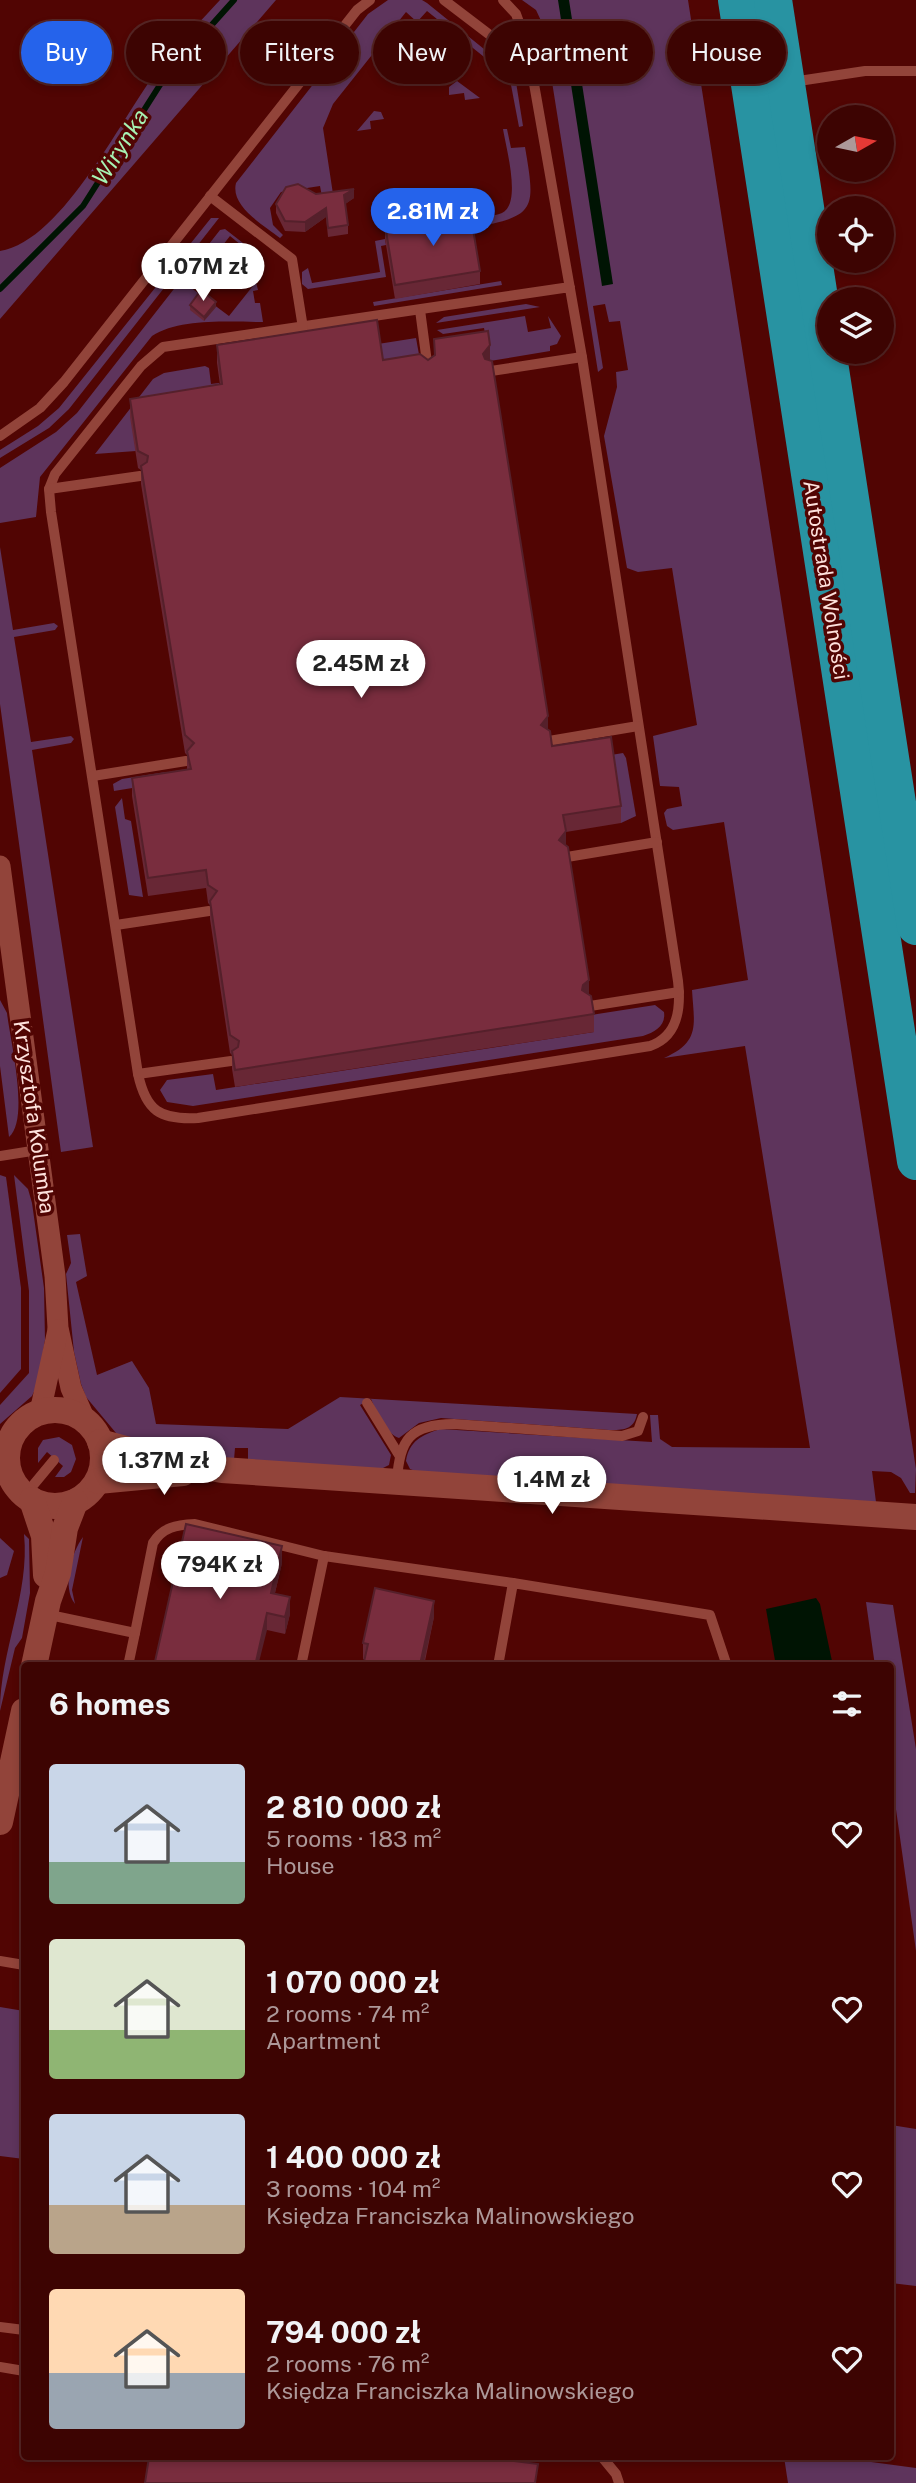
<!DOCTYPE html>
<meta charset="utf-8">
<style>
body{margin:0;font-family:"Public Sans",sans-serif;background:#440e0c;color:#f1f3f6;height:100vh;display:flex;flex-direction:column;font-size:26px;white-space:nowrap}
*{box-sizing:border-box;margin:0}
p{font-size:23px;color:#ad9899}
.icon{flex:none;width:38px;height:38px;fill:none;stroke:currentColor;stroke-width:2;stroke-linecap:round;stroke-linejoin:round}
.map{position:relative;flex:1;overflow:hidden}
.drawer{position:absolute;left:21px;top:1662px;width:873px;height:798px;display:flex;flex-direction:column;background:#3d0402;border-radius:7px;box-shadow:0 4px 10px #0003,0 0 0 2px #562524}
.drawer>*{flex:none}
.hud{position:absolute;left:21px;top:21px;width:875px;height:63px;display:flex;gap:14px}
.needle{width:46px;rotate:81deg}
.tools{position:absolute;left:817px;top:105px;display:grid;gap:14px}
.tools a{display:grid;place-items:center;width:77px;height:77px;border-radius:50%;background:#3d0402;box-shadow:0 4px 10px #0003,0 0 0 2px #562524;font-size:35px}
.price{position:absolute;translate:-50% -60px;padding:0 16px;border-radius:24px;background:#fff;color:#222;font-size:23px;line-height:46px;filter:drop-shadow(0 2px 4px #0008)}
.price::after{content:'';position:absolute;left:50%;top:42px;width:21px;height:16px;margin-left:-10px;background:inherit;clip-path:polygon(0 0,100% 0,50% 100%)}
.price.selected{background:#2563eb;color:#fff}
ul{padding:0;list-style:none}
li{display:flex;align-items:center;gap:21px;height:175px;padding:0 28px}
li span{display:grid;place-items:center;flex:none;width:196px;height:140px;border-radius:7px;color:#555}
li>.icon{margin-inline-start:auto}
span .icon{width:84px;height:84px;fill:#fffc;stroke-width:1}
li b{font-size:30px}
h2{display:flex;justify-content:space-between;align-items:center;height:84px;padding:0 28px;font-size:30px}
.tag{padding:0 24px;border-radius:32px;background:#3d0402;box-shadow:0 4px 10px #0003,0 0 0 2px #562524;font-size:24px;line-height:63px}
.tag.selected{background:#2563eb;color:#fff}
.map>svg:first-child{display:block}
.green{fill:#5e345c}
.water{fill:#001403}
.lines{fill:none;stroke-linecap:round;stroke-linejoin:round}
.stream{stroke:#001403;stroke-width:6}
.service{stroke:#92443a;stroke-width:10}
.minor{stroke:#92443a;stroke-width:21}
.tertiary{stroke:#92443a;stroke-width:26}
.motorway{stroke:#2893a2;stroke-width:38}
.wall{fill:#682735}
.shaded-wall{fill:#55202b}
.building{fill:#792d3e;stroke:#55202b;stroke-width:2}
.labels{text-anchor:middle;stroke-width:7;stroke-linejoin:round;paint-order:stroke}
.street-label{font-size:21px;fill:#fee2dd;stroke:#510503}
.water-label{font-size:23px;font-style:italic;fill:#a6f2b3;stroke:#510503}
</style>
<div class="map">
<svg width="916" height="2483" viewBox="0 0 916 2483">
<rect width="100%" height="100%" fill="#510503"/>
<!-- green -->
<g class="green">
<path d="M220,0h56l-276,319v-68c64,-10 124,-139 162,-187 18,-23 39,-43 58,-64z"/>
<path d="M388,0h34l5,3 83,67 6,12 7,44 -4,1 -8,-42 -7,-12 -77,-62 -10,11 -11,-10 -73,92 -10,24 10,66 -10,8 -3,-16 -39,6 -11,16 3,17 10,10 -3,3c-16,-13 -50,-31 -44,-55l132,-169z"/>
<path d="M522,0h166l228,1469 -1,24h-5l-9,-15 -10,-6 -19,-1 4,31 -458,-30 -8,-3 -4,-8c3,-20 16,-26 34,-32l212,13 -2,-27h8l2,24 12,8 138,1 -65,-402 -81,12c37,-16 30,-34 28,-68l56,-10 -24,-158 -51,8 -6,-4 -3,-13 3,-4 15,-3 -3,-19 -19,-1 -7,-50 44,-11 -25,-157 -34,4 -11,-4 -23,-132 13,-49 -1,-15 12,-2 -8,-49 -11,1 -4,-18 -12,2 10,62 -5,4 -55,-347 -7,-15z"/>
<path d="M419,59l6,9 -14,2v8l-13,2 10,-15z"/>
<path d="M457,81l23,17 -15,2 -1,-7 -15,2v-8z"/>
<path d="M374,111l7,1 3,7 -14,2 1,8 -14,2z"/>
<path d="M503,129h4l4,19 14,-1c11,64 11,69 -54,81l-2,-9c10,-2 24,-2 33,-6 20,-9 4,-65 1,-84z"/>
<path d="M211,218h8l-150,191 -20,19 -49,30v-8l38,-24 21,-18z"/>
<path d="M225,229l18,14 -2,2 -11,-9 -40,51 39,29 27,-34 2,8 -5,1 2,12h5l3,19c-32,0 -83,-4 -111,14l-112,141 -4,40 -36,6v-55l56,-36 21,-19 143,-183z"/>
<path d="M385,239l1,6 -5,1 5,31 -78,12 -6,-5v-12l6,-4 4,15 68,-11 -5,-31z"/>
<path d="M501,281l1,4 -128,21 -1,-4z"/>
<path d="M526,304l14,3 -104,16 8,-6z"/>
<path d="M525,316l3,16 23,-4 -3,-12 13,20 -4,8 -7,2v5l-60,10 -6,-33 -41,6 -6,-4z"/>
<path d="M416,338l6,33 -39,6 -5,-33z"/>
<path d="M205,366l4,2 2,16 8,-1 3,19 -91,14 5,35 -41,3 58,-75 11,-6z"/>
<path d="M0,547l13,83 41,-7 4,3 -3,4 -41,7 17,105 40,-6 3,3 -3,4 -39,7 61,397 -32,5 -61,-448z"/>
<path d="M623,753l3,5 10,58 -15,7 -10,-68z"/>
<path d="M166,772l2,8 -5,3 -49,8 -1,-7 9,-5z"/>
<path d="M122,798l3,21 6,2 12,76 -14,-2 -14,-88z"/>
<path d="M0,1000l7,13c3,27 23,106 2,124l-9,-71z"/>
<path d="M655,1005l9,7c2,14 -9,20 -21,24l-450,70 -26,-4 -7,-12 7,-10 46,-6 3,16 378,-58 -3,-17z"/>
<path d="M0,1175l6,2 15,111v81l-21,24z"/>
<path d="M14,1175l14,14 4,14 12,85 1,52 -7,43 -6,13 -32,28v-19l29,-32v-82z"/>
<path d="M80,1234l7,42 -11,6 21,93 35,-14 17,27 7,36 132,5 52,-32 297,17c-3,16 -14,16 -28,16l-168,-12 -22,5 -20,15c-14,-5 -22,-25 -28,-39l-11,6 31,50 -2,10 -8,4 -133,-8v-13h-13l-1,12 -113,-22 -5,-5 -30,-36 -5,-13 -7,-32 -8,-78 5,-11 -4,-28z"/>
<path d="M59,1437l13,8 4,14 -5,13 -7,5h-9l8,-11 -16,-14 -9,11v-15l5,-8z"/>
<path d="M24,1534l5,5 1,54 -8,45 -7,10 -15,63c0,-60 30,-117 24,-177z"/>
<path d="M83,1537l-11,53 3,14c-13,-17 -4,-51 8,-67z"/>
<path d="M0,1538l14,13 -7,24 -7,3z"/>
<path d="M866,1602l27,3 23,144v202l-25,-177v-108h-16z"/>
<path d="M0,2007l24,4v148l-24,-3z"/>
<path d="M891,2125l25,4v157l-25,-3z"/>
<path d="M784,2457h50l82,11v15h-128z"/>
</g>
<!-- water -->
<g class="water">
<path d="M558,0h11l44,284 -11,2z"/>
<path d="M816,1598l4,6 13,62h-57l-10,-57z"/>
</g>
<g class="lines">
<!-- stream -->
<path class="stream" d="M0,289l83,-83 82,-129 69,-77"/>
<!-- service -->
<g class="service">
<path d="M444,0l63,48 23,10"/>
<path d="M503,0l13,14 11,30 55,313 96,624c3,26 1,55 -28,65l-452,72c-38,2 -52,-7 -60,-44l-87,-562 -2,-23 6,-15 86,-108 22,-19 407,-60"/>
<path d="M792,82l73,-11h51"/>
<path d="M210,196l82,63 11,69"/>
<path d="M420,310l8,60"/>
<path d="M491,371l91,-14"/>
<path d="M0,436l40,-28 24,-26 293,-372 13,-10"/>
<path d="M49,489l91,-13"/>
<path d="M549,741l89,-15"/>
<path d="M93,776l93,-15"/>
<path d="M567,857l90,-15"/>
<path d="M116,925l93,-14"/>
<path d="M590,1006l89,-14"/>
<path d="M138,1074l93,-13"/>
<path d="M0,1156l38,-6"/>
<path d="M367,1403l32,52"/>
<path d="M397,1481c2,-41 13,-57 57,-57l168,12 16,-5 5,-14"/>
<path d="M25,1495l29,-35"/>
<path d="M45,1614l90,19 -7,33"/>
<path d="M135,1633l18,-90c10,-16 23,-18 42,-19l129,32 189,27"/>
<path d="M301,1666l23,-110"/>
<path d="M498,1666l15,-83 197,32 17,51"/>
<path d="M0,1961l24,4"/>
<path d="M0,2327l24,3"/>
<path d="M0,2367l24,4"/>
<path d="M602,2457l14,17 3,9"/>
</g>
<!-- minor -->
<g class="minor">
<path d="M0,866l55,410 3,52 13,60 15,34"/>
<path d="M40,1412l18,-82"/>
</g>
<!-- tertiary -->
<g class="tertiary">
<circle cx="55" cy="1458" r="48"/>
<path d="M100,1442l63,17 59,11 694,47"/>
<path d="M98,1481l85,-8"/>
<path d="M32,1500l12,36 2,39"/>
<path d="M34,1666l14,-65 10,-28 7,-45 10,-26"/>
<path d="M0,1822l24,-111"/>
</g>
<!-- motorway -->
<g class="motorway">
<path d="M737,0l179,1161"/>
<path d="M773,0l143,926"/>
</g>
</g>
<!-- wall -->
<g class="wall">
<path d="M316,194l38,4 -9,6 3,21v9l-20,3 -2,-20 -21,15 -20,-1 -9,-18v-9z"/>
<path d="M385,225l95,46v13l-85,15 -10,-60z"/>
<path d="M190,305l26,2 -12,14 -14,-11z"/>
<path d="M434,339l56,21 58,369 4,17 69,60v17l-55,9v13l23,149 5,20v18l-359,55 -3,-18v-14l-2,-2 -20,-134v-14l-2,-2 -2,-15 -58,8 -16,-100v-18l55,-9v-14l-2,-2 -44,-269v-14l-3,-2 -8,-51v-18l90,-14 -3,-22v-18l166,15h45l6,-4z"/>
<path d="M282,1563l-7,30 15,21 -5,20 -18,-4 -113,36z"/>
<path d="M434,1617l-9,44v5l-62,-7v-16z"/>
</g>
<!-- shaded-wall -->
<g class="shaded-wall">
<path d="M354,189v9l-10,7v-10z"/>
<path d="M326,208v9l-21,15v-10z"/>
<path d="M216,302v5l-12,14v-4z"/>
<path d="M490,345v18l-7,9v-18z"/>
<path d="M548,716v17l-7,-8z"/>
<path d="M566,831v18l-7,-9z"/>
<path d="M589,980v18l-7,10 1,-23z"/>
<path d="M282,1546v17l-11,47v-17z"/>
<path d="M290,1597v17l-5,20v-17z"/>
<path d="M434,1601v16l-11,49 -2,-6z"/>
<path d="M267,1613v17l-9,36h-3z"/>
</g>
<!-- building -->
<g class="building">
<path d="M298,184l18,10 38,-5 -10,6 4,30 -20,3 -2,-20 -21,14 -20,-1 -9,-17 10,-17z"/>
<path d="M470,211l10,60 -85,14 -10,-60z"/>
<path d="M201,290l15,12 -12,15 -14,-12z"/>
<path d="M377,320l6,40 37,-6 8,6 7,-5 -1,-16 54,-8 2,14 -7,9 2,5 7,2 56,355 -7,9 9,6 2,15 59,-9 10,69 -58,9 3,16 -7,9 9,7 21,133 -6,5 -1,5 9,6 3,18 -359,56 -3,-19 6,-4 1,-6 -9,-6 -20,-134 7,-10 -9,-6 -2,-15 -58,8 -16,-100 59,-9 -4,-18 7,-8 -9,-8 -44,-269 6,-4 1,-6 -10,-5 -8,-52 92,-15 -5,-39z"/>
<path d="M186,1524l96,22 -11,47 19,4 -5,20 -18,-4 -12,53h-101z"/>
<path d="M375,1588l59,13 -13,59 4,1 -1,5h-61l5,-22 -5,-1z"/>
<path d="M149,2457h333l56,7 -3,19h-390z"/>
</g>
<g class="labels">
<!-- street labels -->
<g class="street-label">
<text transform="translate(826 580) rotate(81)" y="7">Autostrada Wolności</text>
<text transform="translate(34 1117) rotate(82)" y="7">Krzysztofa Kolumba</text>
</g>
<!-- water labels -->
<g class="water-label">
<text transform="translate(120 147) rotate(-58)" y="8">Wirynka</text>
</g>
</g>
</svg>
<div class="tools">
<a><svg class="needle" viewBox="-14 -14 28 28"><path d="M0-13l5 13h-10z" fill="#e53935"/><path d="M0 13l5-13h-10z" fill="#ad9899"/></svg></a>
<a><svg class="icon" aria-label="locate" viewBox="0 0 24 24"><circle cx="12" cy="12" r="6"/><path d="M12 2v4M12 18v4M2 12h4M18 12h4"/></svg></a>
<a><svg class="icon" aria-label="layers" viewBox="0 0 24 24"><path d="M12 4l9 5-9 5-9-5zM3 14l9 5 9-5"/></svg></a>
</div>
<b class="price selected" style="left:433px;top:248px">2.81M zł</b>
<b class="price" style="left:203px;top:303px">1.07M zł</b>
<b class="price" style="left:361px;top:700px">2.45M zł</b>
<b class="price" style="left:164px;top:1497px">1.37M zł</b>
<b class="price" style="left:552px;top:1516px">1.4M zł</b>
<b class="price" style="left:220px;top:1601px">794K zł</b>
<div class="hud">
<a class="tag selected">Buy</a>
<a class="tag">Rent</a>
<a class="tag">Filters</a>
<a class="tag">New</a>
<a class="tag">Apartment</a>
<a class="tag">House</a>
</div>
<section class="drawer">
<h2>6 homes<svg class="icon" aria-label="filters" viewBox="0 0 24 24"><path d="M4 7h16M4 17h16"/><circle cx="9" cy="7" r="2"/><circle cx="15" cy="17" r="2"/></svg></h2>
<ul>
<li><span style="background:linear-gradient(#c9d6e8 70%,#7fa58c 0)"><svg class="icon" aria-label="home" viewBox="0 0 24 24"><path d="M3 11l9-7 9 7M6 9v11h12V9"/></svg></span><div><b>2 810 000 zł</b><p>5 rooms · 183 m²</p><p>House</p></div><svg class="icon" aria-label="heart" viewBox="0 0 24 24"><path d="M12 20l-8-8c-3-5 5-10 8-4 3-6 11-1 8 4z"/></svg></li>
<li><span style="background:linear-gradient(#dfe7d0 65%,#8fb573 0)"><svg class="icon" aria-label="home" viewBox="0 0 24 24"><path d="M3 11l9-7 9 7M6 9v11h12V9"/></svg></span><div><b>1 070 000 zł</b><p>2 rooms · 74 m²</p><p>Apartment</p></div><svg class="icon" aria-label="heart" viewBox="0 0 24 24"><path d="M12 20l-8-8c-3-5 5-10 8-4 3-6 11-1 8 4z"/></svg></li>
<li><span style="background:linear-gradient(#c9d6e8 65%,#b9a48a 0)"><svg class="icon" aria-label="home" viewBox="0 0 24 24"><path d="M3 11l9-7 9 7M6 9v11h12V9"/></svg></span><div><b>1 400 000 zł</b><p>3 rooms · 104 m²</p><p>Księdza Franciszka Malinowskiego</p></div><svg class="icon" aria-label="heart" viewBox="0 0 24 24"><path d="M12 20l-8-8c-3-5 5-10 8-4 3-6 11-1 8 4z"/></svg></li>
<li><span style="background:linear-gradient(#ffd9b3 60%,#9aa5b1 0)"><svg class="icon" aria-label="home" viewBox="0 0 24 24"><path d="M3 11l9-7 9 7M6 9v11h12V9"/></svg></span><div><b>794 000 zł</b><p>2 rooms · 76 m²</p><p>Księdza Franciszka Malinowskiego</p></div><svg class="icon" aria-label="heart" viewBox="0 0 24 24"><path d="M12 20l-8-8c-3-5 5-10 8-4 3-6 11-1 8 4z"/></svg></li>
</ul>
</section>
</div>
